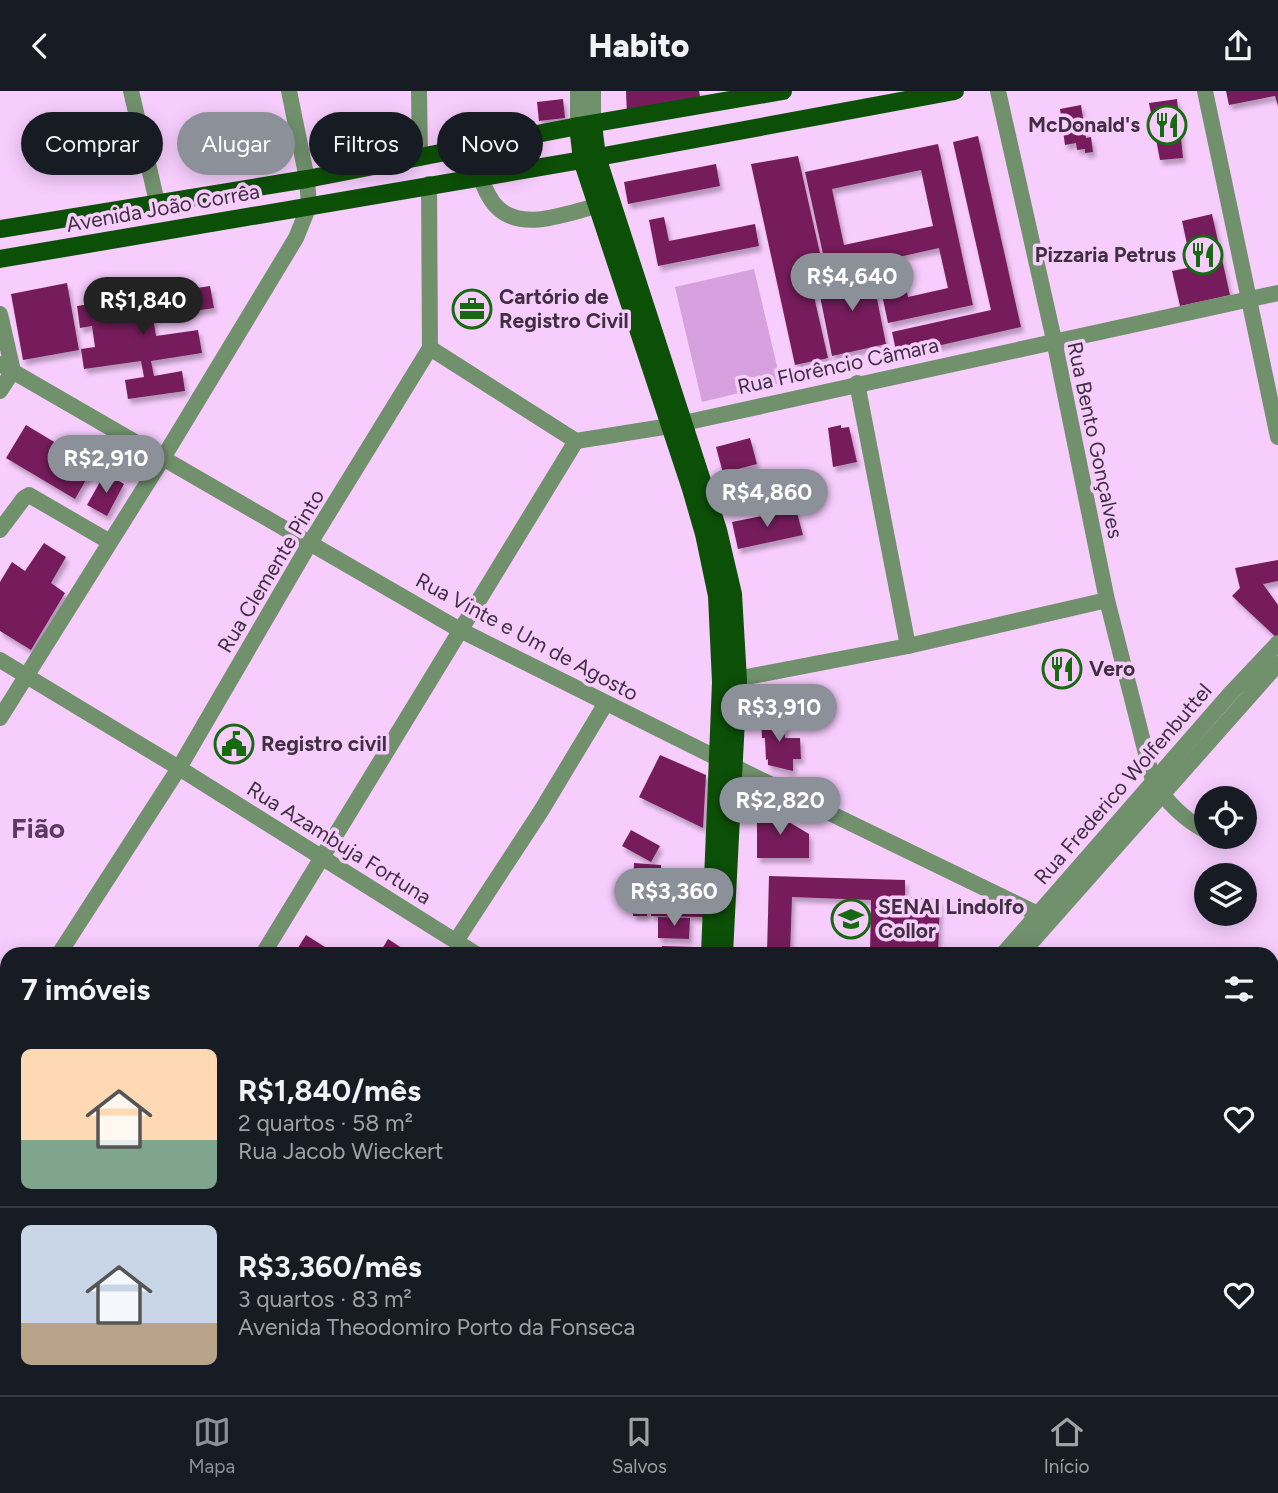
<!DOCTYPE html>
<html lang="pt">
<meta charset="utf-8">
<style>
body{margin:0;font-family:Figtree,sans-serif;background:#20242c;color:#f1f3f6;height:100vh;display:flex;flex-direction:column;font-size:26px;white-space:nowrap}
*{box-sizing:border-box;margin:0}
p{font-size:23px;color:#9ea1a6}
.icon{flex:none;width:38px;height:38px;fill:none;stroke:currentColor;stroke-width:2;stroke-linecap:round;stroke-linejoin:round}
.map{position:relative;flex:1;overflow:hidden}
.side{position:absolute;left:0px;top:856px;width:1279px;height:450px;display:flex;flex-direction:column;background:#171b24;border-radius:21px 21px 0 0;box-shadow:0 4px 18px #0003}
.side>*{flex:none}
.banner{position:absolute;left:21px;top:21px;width:700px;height:63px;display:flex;gap:14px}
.tools{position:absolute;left:1194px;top:695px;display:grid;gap:14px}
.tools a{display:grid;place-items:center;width:63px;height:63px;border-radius:50%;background:#171b24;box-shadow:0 4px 18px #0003;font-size:35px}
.price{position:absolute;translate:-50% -60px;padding:0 16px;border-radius:24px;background:#8c9099;color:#fff;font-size:23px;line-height:46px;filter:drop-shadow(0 2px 4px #0008)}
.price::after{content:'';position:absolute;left:50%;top:42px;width:21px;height:16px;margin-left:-10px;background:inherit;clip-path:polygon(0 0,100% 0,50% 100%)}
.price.on{background:#222;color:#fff}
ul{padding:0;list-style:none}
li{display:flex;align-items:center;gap:21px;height:175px;padding:0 21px}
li+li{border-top:2px solid #363941}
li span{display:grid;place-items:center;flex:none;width:196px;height:140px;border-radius:10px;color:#555}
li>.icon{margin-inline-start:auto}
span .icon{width:84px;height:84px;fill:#fffc;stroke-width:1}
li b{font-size:30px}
h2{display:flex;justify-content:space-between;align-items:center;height:84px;padding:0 21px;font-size:30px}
.tag{padding:0 24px;border-radius:32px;background:#171b24;box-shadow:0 4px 18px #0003;font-size:24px;line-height:63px}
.tag.on{background:#8c9099;color:#fff}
header{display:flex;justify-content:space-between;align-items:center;height:91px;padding:0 21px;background:#171b24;font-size:32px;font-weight:800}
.dock{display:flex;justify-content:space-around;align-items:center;height:98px;border-top:2px solid #363941;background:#171b24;font-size:19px;color:#9ea1a6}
.dock a{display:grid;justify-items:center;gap:4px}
.dock .on{color:#8c9099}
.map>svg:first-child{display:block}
.green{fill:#d7a0df}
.building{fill:#761d5c;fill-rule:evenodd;filter:url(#shadow)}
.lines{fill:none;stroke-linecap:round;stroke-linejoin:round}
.minor{stroke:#71916d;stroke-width:16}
.major{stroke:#0c5007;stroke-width:18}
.labels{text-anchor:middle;stroke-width:7;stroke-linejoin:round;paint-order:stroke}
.poi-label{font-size:21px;font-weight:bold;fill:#3f2f41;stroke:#f7cdfd;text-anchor:start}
.street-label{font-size:21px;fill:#3f2f41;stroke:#f7cdfd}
.district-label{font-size:28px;font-weight:bold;fill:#5b3960;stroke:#f7cdfd}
</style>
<header><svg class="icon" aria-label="back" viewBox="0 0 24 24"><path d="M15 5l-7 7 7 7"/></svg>Habito<svg class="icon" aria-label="share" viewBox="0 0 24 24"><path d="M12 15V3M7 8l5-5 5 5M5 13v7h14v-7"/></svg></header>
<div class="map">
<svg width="1278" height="1304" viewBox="0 0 1278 1304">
<defs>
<filter id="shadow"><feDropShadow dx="3" dy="5" stdDeviation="2" flood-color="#0004"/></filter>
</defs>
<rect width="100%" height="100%" fill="#f7cdfd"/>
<!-- green -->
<g class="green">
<path d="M754,178l27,114 -79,19 -27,-115z"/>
<path d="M1278,1051v215l-6,1v-215z"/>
</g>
<!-- building -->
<g class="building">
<path d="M626,0h73l2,11 -74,14z"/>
<path d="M1226,0h52v15l-3,-10 -46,9z"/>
<path d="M563,8l2,19 -26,3 -2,-19z"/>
<path d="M1177,8l6,59 -23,2 -11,-57z"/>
<path d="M1081,14l5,33 5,-1 2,15 -8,1v-4l-8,1 -1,-7 -11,2 -5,-36z"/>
<path d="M978,45l43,191 -124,28 -5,-23 99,-22 -38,-168z"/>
<path d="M938,53l35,161 -85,18 -13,-61 -48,10 -22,-100zM921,79l12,56 -89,19 -12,-56zM939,157l9,40 -40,9 -9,-40z"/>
<path d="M798,65l27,119 -15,4 18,79 -33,7 -44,-201z"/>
<path d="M716,73l4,22 -92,18 -4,-22z"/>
<path d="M1212,123l18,81 -50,11 -8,-35 20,-4 -10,-46z"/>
<path d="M664,126l5,24 86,-17 4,22 -101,20 -9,-46z"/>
<path d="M871,178l15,75 -54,12 -15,-75z"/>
<path d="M67,192l12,67 -56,10 -12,-66z"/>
<path d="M210,195l4,22 -61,9 3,19 42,-6 4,23 -51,8 3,15 28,-5 3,20 -57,8 -3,-19 19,-3 -3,-16 -57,8 -3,-20 14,-2 -3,-21 -12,2 -3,-22z"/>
<path d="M26,334l68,41 -19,33 -69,-41z"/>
<path d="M841,334v3l8,-1 8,35 -24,5 -5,-39z"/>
<path d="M750,347l7,26 -34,9 -7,-26z"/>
<path d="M105,382l19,11 -17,32 -20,-11z"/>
<path d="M796,418l7,26 -65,14 -6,-27z"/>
<path d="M44,452l22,14 -15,26 14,10 -34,57 -31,-19v-49l12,-20 13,9z"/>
<path d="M1278,469v21l-15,3 15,21v34l-46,-43 8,-8 -5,-20z"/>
<path d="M784,625l1,22h15l1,21h-8v12l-25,-6v-6l-2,1 -1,-22h-3l-1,-21z"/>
<path d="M660,664l46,20 -3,53 -64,-31z"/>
<path d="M757,712l52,31v24h-52z"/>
<path d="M631,739l29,16 -9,16 -29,-16z"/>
<path d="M634,772l27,2v7l35,1v9h10l-1,11 -44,-1v9l44,1v15l-54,-1v-26h-4v26h-14z"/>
<path d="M769,785l136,4v17l35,2 -2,55h-68l1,-54 -79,-3 -2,57h-23z"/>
<path d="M658,826l32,1 -1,21 -31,-1z"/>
<path d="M306,844l30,19h-42z"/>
<path d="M388,848l23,15h-32z"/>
<path d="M662,855l32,1v7h-32z"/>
</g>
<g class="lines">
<!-- minor -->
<g class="minor">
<path d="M131,0l26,111"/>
<path d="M419,0l1,67"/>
<path d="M998,0l56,249 53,260 46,181c13,20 32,39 53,50"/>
<path d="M1205,0l73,346"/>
<path d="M593,33v-33"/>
<path d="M578,35v-35"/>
<path d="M480,85c4,10 8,22 16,30 25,27 70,7 101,0"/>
<path d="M0,223l13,57 -13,20"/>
<path d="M430,257l146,93 94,-15 608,-133"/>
<path d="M0,273l460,266 273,136 317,154"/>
<path d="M857,292l51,263"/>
<path d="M0,439l24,-32 5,-3 81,47"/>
<path d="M0,569l179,108 297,186"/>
<path d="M726,590l182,-35 199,-46"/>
<path d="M0,627l163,-260 133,-220 13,-32 -2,-27 -18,-88"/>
<path d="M1222,746l11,2"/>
<path d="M456,850l85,-130 65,-108"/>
<path d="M59,863l120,-186 131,-225 120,-195 -1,-164"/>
<path d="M263,863l313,-513"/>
<path d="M1003,863l226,-259 49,-52"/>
<path d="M1021,863l257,-290"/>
<path d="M0,911l7,4"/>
<path d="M0,955l7,-11"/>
<path d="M0,1243l7,5"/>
<path d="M336,1298l210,6"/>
<path d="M30,1304l12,-6"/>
<path d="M82,1304l6,-3 116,-3"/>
</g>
<!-- major -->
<g class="major">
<path d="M593,33l4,33 121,373 15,64 5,86 -14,274"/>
<path d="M578,35l4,34 109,329 13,45 13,62 4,86 -11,272"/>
<path d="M0,138l307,-50 271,-53 205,-35"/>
<path d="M0,168l582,-99 373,-69"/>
<path d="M692,1304v-6"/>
<path d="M718,1304v-6"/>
</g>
</g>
<!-- icons -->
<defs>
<symbol id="restaurant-ring" viewBox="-11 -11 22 22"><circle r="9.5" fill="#f7cdfd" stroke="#176a10" stroke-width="1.5"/><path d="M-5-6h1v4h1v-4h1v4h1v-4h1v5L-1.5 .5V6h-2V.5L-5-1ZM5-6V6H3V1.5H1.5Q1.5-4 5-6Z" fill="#176a10"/></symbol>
<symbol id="office-ring" viewBox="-11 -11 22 22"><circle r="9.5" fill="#f7cdfd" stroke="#176a10" stroke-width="1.5"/><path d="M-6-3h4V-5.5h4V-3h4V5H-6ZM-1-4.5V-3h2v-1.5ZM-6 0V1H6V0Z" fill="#176a10"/></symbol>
<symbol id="civic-ring" viewBox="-11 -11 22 22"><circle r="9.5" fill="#f7cdfd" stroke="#176a10" stroke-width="1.5"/><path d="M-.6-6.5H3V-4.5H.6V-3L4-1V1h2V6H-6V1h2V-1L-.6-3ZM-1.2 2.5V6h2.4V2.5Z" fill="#176a10"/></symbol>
<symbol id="school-ring" viewBox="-11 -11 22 22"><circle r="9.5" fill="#f7cdfd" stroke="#176a10" stroke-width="1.5"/><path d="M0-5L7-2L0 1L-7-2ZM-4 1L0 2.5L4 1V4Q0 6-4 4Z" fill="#176a10"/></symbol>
</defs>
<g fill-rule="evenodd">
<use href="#restaurant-ring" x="1145" y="12" width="44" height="44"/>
<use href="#restaurant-ring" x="1181" y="142" width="44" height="44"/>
<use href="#office-ring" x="450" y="196" width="44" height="44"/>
<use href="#restaurant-ring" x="1040" y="556" width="44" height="44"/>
<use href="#civic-ring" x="212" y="631" width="44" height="44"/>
<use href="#school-ring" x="829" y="806" width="44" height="44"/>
</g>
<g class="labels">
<!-- poi labels -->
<g class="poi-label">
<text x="1140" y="41" text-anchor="end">McDonald's</text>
<text x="1176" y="171" text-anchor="end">Pizzaria Petrus</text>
<text x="499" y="213">Cartório de<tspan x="499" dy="24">Registro Civil</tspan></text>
<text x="1089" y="585">Vero</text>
<text x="261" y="660">Registro civil</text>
<text x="878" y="823">SENAI Lindolfo<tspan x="878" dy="24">Collor</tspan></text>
</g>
<!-- street labels -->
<g class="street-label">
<text transform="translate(163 117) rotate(-10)" y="7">Avenida João Corrêa</text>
<text transform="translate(838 275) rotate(-12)" y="7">Rua Florêncio Câmara</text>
<text transform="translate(1095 349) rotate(78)" y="7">Rua Bento Gonçalves</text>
<text transform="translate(271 480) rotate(-59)" y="7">Rua Clemente Pinto</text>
<text transform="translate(527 546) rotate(28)" y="7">Rua Vinte e Um de Agosto</text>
<text transform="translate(1123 693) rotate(-49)" y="7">Rua Frederico Wolfenbuttel</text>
<text transform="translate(339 752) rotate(32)" y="7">Rua Azambuja Fortuna</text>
</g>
<!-- district labels -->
<g class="district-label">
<text x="38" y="747">Fião</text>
</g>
</g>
</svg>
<div class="tools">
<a><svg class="icon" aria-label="locate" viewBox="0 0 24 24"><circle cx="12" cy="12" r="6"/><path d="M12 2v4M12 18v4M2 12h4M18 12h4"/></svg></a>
<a><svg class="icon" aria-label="layers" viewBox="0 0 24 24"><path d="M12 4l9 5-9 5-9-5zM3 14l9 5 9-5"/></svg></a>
</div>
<b class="price" style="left:852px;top:222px">R$4,640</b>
<b class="price on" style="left:143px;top:246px">R$1,840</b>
<b class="price" style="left:106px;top:404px">R$2,910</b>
<b class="price" style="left:767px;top:438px">R$4,860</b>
<b class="price" style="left:779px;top:653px">R$3,910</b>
<b class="price" style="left:780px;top:746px">R$2,820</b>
<b class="price" style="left:674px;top:837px">R$3,360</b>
<div class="banner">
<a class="tag">Comprar</a>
<a class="tag on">Alugar</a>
<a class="tag">Filtros</a>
<a class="tag">Novo</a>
</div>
<section class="side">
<h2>7 imóveis<svg class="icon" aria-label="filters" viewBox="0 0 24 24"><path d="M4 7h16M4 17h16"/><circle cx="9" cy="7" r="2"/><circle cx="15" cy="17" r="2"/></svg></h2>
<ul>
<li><span style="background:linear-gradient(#ffd9b3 65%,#7fa58c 0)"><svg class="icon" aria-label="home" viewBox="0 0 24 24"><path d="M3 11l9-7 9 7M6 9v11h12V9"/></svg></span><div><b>R$1,840/mês</b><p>2 quartos · 58 m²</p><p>Rua Jacob Wieckert</p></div><svg class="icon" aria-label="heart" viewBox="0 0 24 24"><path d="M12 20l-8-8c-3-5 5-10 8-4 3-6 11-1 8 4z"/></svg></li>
<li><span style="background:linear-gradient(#c9d6e8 70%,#b9a48a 0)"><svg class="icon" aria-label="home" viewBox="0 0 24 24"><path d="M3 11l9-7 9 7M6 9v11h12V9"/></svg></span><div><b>R$3,360/mês</b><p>3 quartos · 83 m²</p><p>Avenida Theodomiro Porto da Fonseca</p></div><svg class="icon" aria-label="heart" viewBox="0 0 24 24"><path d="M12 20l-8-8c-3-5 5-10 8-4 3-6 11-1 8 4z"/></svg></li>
</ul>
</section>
</div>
<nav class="dock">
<a class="on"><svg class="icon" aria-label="map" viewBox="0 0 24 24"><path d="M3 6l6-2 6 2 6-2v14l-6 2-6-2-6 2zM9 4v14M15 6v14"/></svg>Mapa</a>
<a><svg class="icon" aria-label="saved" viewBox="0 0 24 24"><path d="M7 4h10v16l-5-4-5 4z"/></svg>Salvos</a>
<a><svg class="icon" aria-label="home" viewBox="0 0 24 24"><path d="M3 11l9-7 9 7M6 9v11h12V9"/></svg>Início</a>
</nav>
